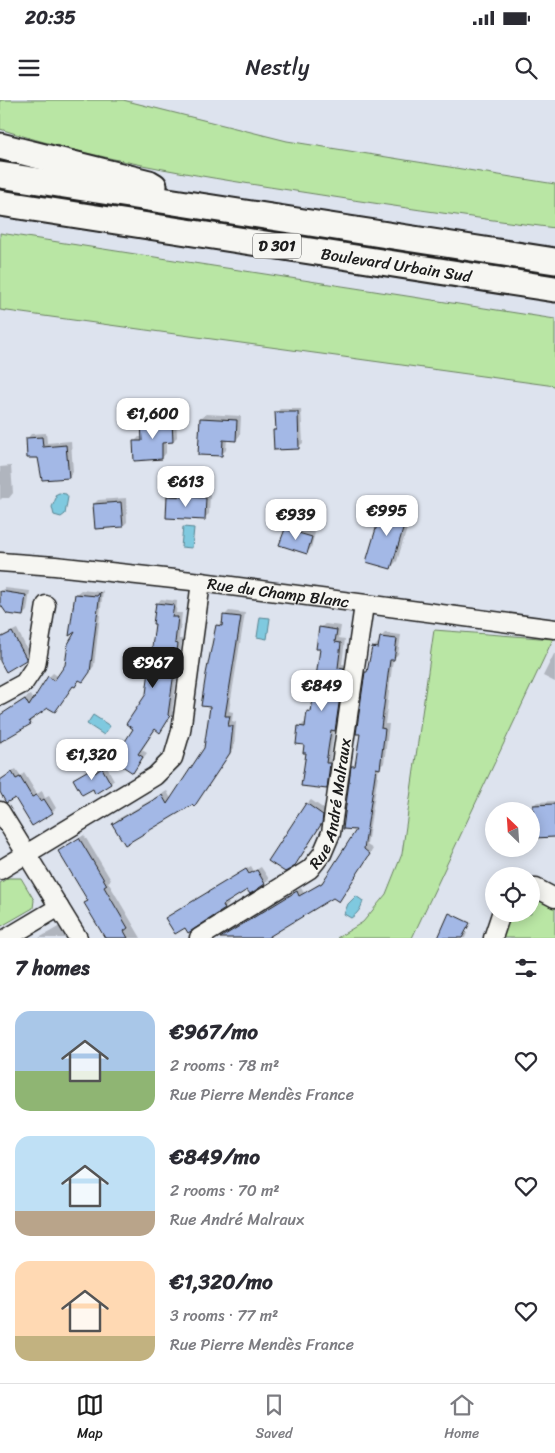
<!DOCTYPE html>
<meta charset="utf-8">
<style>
body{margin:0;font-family:Sriracha,sans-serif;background:#f2f2f3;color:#2b2b33;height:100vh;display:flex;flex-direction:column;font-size:19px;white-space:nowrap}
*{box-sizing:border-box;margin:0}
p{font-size:16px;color:#7c7c81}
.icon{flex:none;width:28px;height:28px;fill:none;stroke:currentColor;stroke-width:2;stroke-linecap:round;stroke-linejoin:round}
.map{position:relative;height:838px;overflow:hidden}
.sheet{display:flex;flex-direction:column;background:#fff;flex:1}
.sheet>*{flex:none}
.needle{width:32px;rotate:335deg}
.controls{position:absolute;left:485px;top:702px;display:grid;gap:10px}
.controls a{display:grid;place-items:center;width:55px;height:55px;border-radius:50%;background:#fff;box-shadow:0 2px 12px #0003;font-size:25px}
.price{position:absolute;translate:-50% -42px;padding:0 11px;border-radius:10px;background:#fff;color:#222;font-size:16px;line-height:32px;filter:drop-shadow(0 1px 2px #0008)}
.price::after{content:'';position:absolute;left:50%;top:30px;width:15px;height:11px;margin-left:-8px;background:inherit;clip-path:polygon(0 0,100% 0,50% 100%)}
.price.selected{background:#1c1c1c;color:#fff}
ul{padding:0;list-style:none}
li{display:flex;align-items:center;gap:15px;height:125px;padding:0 15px}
li span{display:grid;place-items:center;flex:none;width:140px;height:100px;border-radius:15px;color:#555}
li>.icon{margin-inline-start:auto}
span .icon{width:60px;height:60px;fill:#fffc;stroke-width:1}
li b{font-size:21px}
h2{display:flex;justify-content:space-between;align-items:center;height:60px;padding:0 15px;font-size:21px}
.status{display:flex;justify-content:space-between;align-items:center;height:35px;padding:0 25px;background:#fff;direction:ltr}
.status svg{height:14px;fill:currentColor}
header{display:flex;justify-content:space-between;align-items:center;height:65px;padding:0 15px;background:#fff;font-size:22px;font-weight:600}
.menu{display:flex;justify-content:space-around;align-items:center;height:70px;border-top:1px solid #e1e1e2;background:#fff;font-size:14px;color:#7c7c81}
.menu a{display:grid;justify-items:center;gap:2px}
.menu .selected{color:#1c1c1c}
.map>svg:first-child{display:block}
.green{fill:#b9e6a4;stroke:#6a8160}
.water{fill:#7fc9df;stroke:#578491}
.shadow{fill:#0003}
.building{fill:#a3b8e6;stroke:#1c1c1c}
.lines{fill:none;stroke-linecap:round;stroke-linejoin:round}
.minor-casing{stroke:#1c1c1c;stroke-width:21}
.highway-casing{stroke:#1c1c1c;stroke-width:29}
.minor{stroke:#f6f6f2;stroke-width:18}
.highway{stroke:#f6f6f2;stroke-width:25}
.labels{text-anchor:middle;stroke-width:4.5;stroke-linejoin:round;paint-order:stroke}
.shield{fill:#f6f6f2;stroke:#5d5d5c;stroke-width:1}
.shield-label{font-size:15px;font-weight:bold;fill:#1c1c1c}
.street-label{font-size:16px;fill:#1c1c1c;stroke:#f6f6f2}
</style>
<div class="status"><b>20:35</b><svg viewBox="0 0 49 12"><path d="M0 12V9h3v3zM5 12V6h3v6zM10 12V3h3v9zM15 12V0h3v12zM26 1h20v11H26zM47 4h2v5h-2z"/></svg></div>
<header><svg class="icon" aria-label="menu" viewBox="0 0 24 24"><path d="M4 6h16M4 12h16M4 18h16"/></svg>Nestly<svg class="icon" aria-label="search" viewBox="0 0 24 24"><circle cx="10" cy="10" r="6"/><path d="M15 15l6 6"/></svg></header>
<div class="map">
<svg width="555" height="838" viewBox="0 0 555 838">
<rect width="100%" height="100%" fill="#dde3ee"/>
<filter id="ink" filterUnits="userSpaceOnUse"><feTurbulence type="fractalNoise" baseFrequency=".02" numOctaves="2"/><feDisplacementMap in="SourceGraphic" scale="10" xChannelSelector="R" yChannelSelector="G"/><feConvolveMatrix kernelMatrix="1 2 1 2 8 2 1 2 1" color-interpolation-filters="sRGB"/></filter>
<g filter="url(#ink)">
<!-- green -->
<g class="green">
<path d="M0,0h123l164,41 268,43v44c-89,-11 -178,-24 -266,-38 -98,-15 -195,-31 -289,-61z"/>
<path d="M0,133l555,86v67l-555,-76z"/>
<path d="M434,530l119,9 -141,299h-75l26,-16 23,-28 16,-40z"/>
<path d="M8,778h13l13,22 -1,8 -33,19v-44z"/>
<path d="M531,793l24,10v35h-55l9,-24h22z"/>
</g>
<!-- water -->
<g class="water">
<path d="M59,393l7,1 2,3 -3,17 -4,3 -7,-2 -2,-8 4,-9 -1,-3z"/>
<path d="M183,427l11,1 -2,20 -11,-1z"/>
<path d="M260,517l10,1 -3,21 -10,-2z"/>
<path d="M93,615l17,11 -6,9 -17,-11z"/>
<path d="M356,796l7,5c-2,8 -6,13 -12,17l-7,-4 4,-10z"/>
</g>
<!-- shadow -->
<g class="shadow">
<path d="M280,309h21l2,34 -5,4 -24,-17 3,-2 -1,-15z"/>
<path d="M206,314l35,2 -1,19 -4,5 -9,-1 -1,11 -5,5 -20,-37z"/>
<path d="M176,317l1,20 -4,4h-7v12l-4,5 -28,-16 5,-5h4l-1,-14 5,-5z"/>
<path d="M46,333l1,10 24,-2 2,31 -4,5 -26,2 -4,-23 -12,-17 4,-5z"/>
<path d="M11,366l2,27 -4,5h-7l-2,2v-33z"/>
<path d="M172,392l38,2 -1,20 -5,4 -36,-22z"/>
<path d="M126,398l1,24 -4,4 -29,-22 4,-4z"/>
<path d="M391,399l23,7 -17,55 -7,7 -5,-62z"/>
<path d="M290,425l25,8 -4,15 -5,5 -20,-24z"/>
<path d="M5,488l25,3 -3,20 -4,4 -23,-13 1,-10z"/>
<path d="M81,490l20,2 2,-2 -9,76 -11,15 -3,-2 -7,6 -18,25 -7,-4 -15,10 2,2 -5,5 -25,15 -5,6v-27l10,-9 20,-13 4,7 15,-25 4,-4 6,4 7,-12 13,-36 -3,-35z"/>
<path d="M161,499l16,2 -1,12h6l-3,26h3l-10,72 2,1 -10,15 -8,1 -14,22 5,3 -14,18 2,-43 13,-34 9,-71v-19z"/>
<path d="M229,511l16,2 -16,98 4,1 -1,9 4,1 -2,26 -40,58 -2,-2 -79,20 5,-5 49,-28 4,8 34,-51 6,-42 -8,-1 8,-54 2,-3 4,-22 5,-4h2l1,-7z"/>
<path d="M325,524l16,2 -2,12 6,1 -3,25 6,1 -9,60 -5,5 -4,29h4l-3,24 -5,5 -19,-36 -7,-25 4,-4h2l2,-11 4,-5 10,-59 -2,-20z"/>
<path d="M17,529l13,26 -5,4h-25v-22z"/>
<path d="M385,533l16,2 -3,19 -5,5 -8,65h4l-5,39 -5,5 -12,77 6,4 -34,51 -6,-3 -67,41h-42l3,-6 74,-44 3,5 21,-13 33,-50 -5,-63 4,-5 9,-89 2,-2 5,-23 5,-5 2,1 1,-7z"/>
<path d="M555,552v30l-12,-6z"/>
<path d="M96,665l3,5 7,-5 8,15 -4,4 -17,3 -19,-8z"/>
<path d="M16,669l5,7 3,-3 13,21 5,-3 3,7 4,-2 7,12 -4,4 -52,-23v-9z"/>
<path d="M311,700l16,11 -1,7 -28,43 9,-57z"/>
<path d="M555,701v35l-24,1v-24l2,-1 1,-7 3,-3z"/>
<path d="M493,714l1,26h-4l-1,-22z"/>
<path d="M84,735l27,45 -3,2 33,56h-35l-20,-35 3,-3 -30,-49z"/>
<path d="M251,766l3,5 7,-4 8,12 -4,4 -17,5 -21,13 2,3 -4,4 -37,23 -3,-5 -14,-11z"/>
<path d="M60,826l7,12h-28z"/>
<path d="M456,829l11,4 -2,5h-16z"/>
</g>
<!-- building -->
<g class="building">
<path d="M275,312h23l1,37 -25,1 -1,-20h3z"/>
<path d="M200,318l37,2 -1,21 -13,-1 -1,16 -24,-1z"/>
<path d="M172,320l1,22 -11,1v16l-28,2 -1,-20h9l-1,-19z"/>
<path d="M42,337l1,10 23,-2 3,33 -27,2 -4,-22h-11l-1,-20z"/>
<path d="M167,396l39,2 -1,22 -39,-2z"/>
<path d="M121,402l2,25 -28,2 -2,-25z"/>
<path d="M383,405l25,8 -17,56 -25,-7z"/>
<path d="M285,429l27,8 -5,17 -28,-9z"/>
<path d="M0,491l26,4 -3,21 -16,-2 -7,-10z"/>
<path d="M100,492l-10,80 -7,10 -4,-2 -4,7 -2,-1 -18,26 -7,-4 -19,13 2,3 -31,18v-27l25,-16 4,7 19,-30 6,5 11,-16 3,-21 7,-12 -6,4 6,-42 22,2z"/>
<path d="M156,503l18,2 -2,12h6l-3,26 3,1 -10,71 2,2 -10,16 -5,-4 -17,25 5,3 -10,16 -20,-13 20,-31 -7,-5 20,-30 9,-70h-2z"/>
<path d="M223,515l18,2 -16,99h5l-2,10h5l-3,27 -36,54 -2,-2 -67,40 -13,-21 50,-29 5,9 37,-56 6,-41 -9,-1 5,-32 10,-49 6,1z"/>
<path d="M319,527l18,3 -2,12 6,1 -3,25 6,1 -9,62 -4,-1 -5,33h4l-3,26 -26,-3 5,-33h-3l1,-8 -8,-1 2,-18 7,1 2,-16 4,1 9,-63h-4z"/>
<path d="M12,532l14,26v2l-20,12 -6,-11v-23z"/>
<path d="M380,537l17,2 -3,21h-4l-9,68 4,1 -5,40 -4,-1 -12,81 6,5 -31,48 -6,-4 -66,40h-47l77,-47 2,5 23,-13 34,-53 -13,-1 8,-63h4l5,-32h-4l9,-62h2l5,-25 6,1z"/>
<path d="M92,668l3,5 7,-5 9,16 -16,10 -2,-5 -11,6 -9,-16z"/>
<path d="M12,672l4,7 4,-2 12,20 5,-2 4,6 3,-2 9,14 -21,13 -17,-28 -9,5 -6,-11v-12z"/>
<path d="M306,703l17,12 -1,8 -28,44 -9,5 -17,-11z"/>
<path d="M555,704v33l-21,1 -1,-33z"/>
<path d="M79,738l28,47 -3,2 24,41 -4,3 4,7h-23l-21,-35 4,-2 -30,-50z"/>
<path d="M246,769l3,5 8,-4 8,14 -15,10 -3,-4 -24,15 2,4 -37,24 -3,-5 -10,6 -10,-16z"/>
<path d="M449,813l21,10 -8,15h-24z"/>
</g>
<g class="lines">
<defs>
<g id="minor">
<path id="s1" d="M0,462l55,4 146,16 354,47"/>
<path d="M0,596l24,-13 12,-18 10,-60"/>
<path d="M0,711l78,127"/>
<path d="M0,770l155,-94 18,-18 8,-27 20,-149"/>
<path d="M531,788h5l19,10"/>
<path d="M7,838l52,-31"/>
<path id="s2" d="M199,838l111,-69 12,-15 9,-21 33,-228"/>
<path d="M493,838l8,-24"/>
</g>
<g id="highway">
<path d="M0,46l149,37 5,3"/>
<path d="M0,75l555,86"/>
<path id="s3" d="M0,103l555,86"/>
</g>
</defs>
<!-- minor casing -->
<use href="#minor" class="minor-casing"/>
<!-- highway casing -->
<use href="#highway" class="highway-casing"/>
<!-- minor -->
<use href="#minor" class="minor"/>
<!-- highway -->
<use href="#highway" class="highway"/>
</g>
</g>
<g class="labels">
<!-- shield labels -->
<rect class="shield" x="253" y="133.5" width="48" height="25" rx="4"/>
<g class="shield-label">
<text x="277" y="151">D 301</text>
</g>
<!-- street labels -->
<g class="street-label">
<text dy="6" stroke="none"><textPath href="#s3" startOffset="401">Boulevard Urbain Sud</textPath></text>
<text dy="6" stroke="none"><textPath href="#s1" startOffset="280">Rue du Champ Blanc</textPath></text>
<text dy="6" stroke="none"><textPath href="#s2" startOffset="201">Rue André Malraux</textPath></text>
</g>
</g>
</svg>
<div class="controls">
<a><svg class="needle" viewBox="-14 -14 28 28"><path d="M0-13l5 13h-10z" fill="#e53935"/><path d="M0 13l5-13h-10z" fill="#7c7c81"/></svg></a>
<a><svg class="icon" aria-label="locate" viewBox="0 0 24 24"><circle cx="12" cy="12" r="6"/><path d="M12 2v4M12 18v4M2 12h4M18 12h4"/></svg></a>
</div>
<b class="price" style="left:153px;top:340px">€1,600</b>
<b class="price" style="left:186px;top:408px">€613</b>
<b class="price" style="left:387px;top:437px">€995</b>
<b class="price" style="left:296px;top:441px">€939</b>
<b class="price selected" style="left:153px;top:589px">€967</b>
<b class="price" style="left:322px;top:612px">€849</b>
<b class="price" style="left:92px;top:681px">€1,320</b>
</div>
<section class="sheet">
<h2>7 homes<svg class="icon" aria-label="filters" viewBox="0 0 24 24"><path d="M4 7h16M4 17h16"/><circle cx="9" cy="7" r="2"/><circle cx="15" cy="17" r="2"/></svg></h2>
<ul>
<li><span style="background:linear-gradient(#a9c7e8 60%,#8fb573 0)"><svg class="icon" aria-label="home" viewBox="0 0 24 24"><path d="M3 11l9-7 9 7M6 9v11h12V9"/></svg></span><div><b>€967/mo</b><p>2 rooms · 78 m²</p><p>Rue Pierre Mendès France</p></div><svg class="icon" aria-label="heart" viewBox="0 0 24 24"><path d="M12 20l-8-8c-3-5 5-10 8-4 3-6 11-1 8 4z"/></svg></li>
<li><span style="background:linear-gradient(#bfe0f5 75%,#b9a48a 0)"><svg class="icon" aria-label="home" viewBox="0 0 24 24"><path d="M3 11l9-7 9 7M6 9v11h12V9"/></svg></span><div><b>€849/mo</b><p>2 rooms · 70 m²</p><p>Rue André Malraux</p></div><svg class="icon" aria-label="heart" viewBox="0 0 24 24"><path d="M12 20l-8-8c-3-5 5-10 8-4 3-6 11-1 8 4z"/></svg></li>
<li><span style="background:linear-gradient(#ffd9b3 75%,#c2b280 0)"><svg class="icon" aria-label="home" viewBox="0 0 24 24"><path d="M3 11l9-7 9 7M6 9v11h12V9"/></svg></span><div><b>€1,320/mo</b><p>3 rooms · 77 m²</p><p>Rue Pierre Mendès France</p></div><svg class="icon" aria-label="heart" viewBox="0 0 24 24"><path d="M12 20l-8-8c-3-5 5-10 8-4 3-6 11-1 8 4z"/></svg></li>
</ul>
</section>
<nav class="menu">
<a class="selected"><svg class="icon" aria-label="map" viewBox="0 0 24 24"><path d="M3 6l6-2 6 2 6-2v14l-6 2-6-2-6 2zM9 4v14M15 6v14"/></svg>Map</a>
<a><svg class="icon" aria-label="saved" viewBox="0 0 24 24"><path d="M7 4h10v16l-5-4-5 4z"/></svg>Saved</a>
<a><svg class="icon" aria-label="home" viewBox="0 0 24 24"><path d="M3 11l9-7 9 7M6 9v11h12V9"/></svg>Home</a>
</nav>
